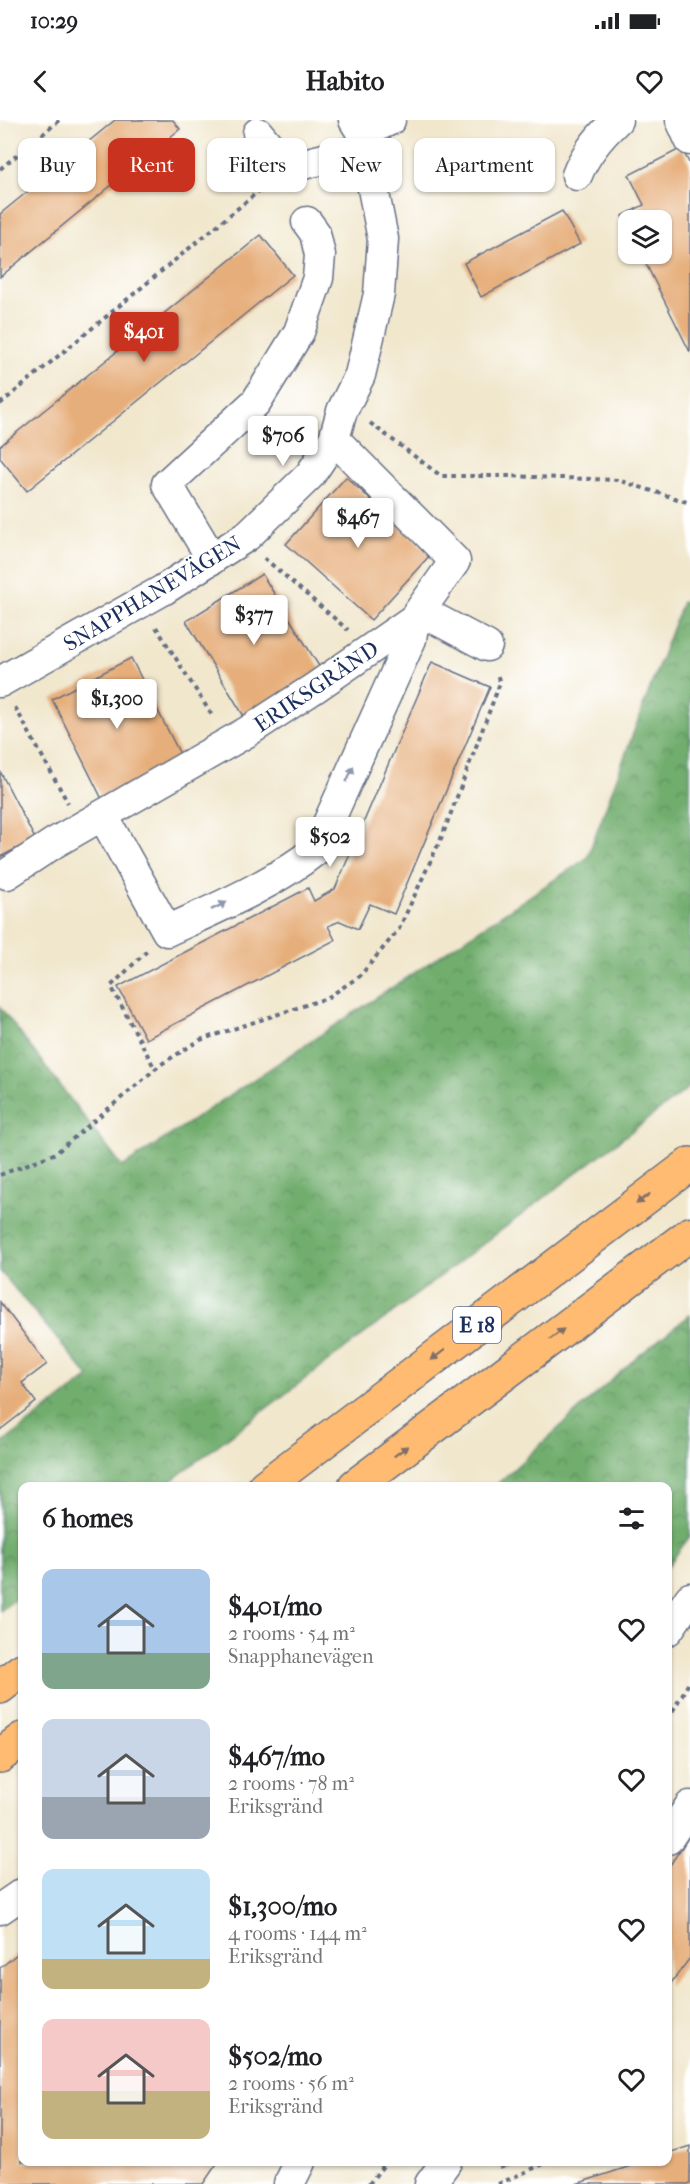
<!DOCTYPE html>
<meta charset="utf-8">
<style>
body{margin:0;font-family:"IM FELL French Canon",serif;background:#f2f2f2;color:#202124;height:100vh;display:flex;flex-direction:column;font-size:22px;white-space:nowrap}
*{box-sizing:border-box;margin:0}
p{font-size:20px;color:#757577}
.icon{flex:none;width:33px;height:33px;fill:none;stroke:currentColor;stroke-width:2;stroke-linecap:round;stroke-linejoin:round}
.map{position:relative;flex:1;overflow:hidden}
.details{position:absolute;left:18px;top:1362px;width:654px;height:684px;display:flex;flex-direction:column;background:#fff;border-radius:12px;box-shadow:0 2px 4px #0004}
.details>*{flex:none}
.hud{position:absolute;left:18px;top:18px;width:654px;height:54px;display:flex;gap:12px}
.tools{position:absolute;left:618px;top:90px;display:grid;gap:12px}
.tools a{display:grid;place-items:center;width:54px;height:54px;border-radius:12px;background:#fff;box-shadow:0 2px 4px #0004;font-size:30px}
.price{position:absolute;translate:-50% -51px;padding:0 14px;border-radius:6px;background:#fff;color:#222;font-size:20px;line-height:39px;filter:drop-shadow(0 2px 3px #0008)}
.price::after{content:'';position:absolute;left:50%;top:36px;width:18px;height:14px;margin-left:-9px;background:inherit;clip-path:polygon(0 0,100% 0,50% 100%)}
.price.selected{background:#c8321e;color:#fff}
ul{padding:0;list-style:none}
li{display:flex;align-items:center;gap:18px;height:150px;padding:0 24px}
li span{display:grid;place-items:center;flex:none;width:168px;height:120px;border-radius:12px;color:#555}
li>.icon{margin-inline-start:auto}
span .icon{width:72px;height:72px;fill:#fffc;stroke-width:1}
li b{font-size:26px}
h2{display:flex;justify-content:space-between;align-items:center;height:72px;padding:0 24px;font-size:26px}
.chip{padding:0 21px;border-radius:12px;background:#fff;box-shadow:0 2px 4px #0004;font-size:21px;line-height:54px}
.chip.selected{background:#c8321e;color:#fff}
.status{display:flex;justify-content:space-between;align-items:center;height:42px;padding:0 30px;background:#fff;direction:ltr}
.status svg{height:16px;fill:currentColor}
header{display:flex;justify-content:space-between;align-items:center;height:78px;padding:0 24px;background:#fff;font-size:27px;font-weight:700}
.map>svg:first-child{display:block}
.forest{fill:url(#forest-crowns);stroke:#466e66;stroke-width:1.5}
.building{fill:#e6ae7a}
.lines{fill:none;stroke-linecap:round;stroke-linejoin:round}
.minor-casing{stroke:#666f85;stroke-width:33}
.highway-casing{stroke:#666f85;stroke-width:36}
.path{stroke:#666f85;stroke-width:4;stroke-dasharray:4.5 4.5;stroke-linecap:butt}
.minor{stroke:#fff;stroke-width:30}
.highway{stroke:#febb71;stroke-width:33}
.oneway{fill:#8d97ae}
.oneway2{fill:#816e67}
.labels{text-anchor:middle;stroke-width:4.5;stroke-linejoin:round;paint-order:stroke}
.shield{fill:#fff;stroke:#5f6d8e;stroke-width:1.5}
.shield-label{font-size:21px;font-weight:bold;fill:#1b2f5e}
.street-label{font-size:22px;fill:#1b2f5e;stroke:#fff}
</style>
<div class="status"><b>10:29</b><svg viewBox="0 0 49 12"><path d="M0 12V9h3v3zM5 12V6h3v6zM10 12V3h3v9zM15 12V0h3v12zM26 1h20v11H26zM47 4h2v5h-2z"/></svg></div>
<header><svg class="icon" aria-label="back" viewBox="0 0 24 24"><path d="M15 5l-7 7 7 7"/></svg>Habito<svg class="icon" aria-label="heart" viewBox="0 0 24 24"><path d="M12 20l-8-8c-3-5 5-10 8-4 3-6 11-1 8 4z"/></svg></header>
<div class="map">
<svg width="690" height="2064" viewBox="0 0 690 2064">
<defs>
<pattern id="forest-crowns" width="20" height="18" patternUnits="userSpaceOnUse" patternTransform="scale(1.5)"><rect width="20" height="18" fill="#71ad6d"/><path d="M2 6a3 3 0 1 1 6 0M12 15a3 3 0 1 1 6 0" fill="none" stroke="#5c8d5d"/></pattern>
</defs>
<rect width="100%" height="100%" fill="#fff"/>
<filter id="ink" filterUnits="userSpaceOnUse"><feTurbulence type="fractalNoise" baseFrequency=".0167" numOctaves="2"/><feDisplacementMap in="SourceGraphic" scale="12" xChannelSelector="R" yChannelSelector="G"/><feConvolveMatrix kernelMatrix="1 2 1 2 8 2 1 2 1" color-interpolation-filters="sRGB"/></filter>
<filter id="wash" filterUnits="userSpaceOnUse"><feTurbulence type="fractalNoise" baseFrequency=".008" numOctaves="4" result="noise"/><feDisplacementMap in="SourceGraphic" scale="24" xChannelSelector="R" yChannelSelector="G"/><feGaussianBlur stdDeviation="1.35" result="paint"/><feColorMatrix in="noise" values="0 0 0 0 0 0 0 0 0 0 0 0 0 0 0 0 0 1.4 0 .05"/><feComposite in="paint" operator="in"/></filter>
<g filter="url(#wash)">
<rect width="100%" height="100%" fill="#f1e7cd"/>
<!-- forest -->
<g class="forest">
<path d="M690,479v488l-526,399h-142v108l-22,17v-166l89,-68 -89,-106v-264l122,160 465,-309 95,-256z"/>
<path d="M690,1195v221l-22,30v-80h-173l142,-129z"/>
</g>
<g id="blocks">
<!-- building -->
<g class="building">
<path d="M115,0h58l7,9 -180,148v-63z"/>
<path d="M682,28l8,17v187l-49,-98h21v-34h-34v9l-6,-13 22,-11 -15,-30z"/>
<path d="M562,91l18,33 -99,53 -17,-34z"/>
<path d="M261,115l32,40 -266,216 -27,-33v-12z"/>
<path d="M346,357l85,77 -60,66 -85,-76z"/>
<path d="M262,454l60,97 -77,47 -59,-97z"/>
<path d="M131,538l52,102 -80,41 -51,-102z"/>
<path d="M432,542l58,25 -96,227 -24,-10 -12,25 -18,-8 -12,5 7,14 -189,99 -28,-52 190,-99 6,13 21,-12z"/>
<path d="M0,651l35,68 -35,18z"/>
<path d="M0,1182l47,62 -25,19 14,19 -36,28z"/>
<path d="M690,1715v123l-22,29v-119z"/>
<path d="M22,1830v212h196l-15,22h-203v-216z"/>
<path d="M690,2026v38h-114l67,-22h25v-9z"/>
<path d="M498,2042h21l-19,6z"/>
</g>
</g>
</g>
<g filter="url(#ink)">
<use href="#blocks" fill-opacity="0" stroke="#666f85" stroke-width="1.5"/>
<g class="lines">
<defs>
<g id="minor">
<path d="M681,0l9,20"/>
<path d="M258,13l29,35 78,-19"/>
<path d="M362,13l28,-13"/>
<path d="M577,55c8,-21 24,-40 40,-55"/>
<path d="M212,439l-45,-75 89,-82 43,-70 19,-54 2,-23 -5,-22 -8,-11"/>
<path d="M0,562l163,-92 84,-54 63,-61 24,-36 8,-28 18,-36 19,-81 4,-55 -21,-106 -8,-13"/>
<path d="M103,696l64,115c50,-23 105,-46 149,-81l95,-211 3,-20 18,-2 55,29"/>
<path d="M7,754l47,-31 193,-111 69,-45 98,-68 41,-58 -121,-122"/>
<path d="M668,1510l22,-32"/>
<path d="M668,1719l22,-33"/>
<path d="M0,1789l22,-15"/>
<path d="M289,2064l11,-22"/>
<path d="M430,2064l16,-22"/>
</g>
<g id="highway">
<path d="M265,1366l425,-322"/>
<path d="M355,1366l335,-252"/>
<path d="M0,1567l22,-17"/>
<path d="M0,1636l22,-17"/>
</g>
</defs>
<!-- minor casing -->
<use href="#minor" class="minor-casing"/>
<!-- highway casing -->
<use href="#highway" class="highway-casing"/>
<!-- path -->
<g class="path">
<path d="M0,49l60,-49"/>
<path d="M0,284l265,-218"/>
<path d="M370,303l71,53h66l111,4 72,23"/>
<path d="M264,438l84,72"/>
<path d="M156,507l57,90"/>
<path d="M15,587l53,96"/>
<path d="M147,831l-36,35 44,83"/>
<path d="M0,1055l56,-22 104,-88 40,-25 127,-42 33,-22 39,-47 44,-95 57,-151 -3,-9"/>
<path d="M668,1599l22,-38"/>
<path d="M369,2064l17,-22"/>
<path d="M498,2064l50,-22"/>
</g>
<!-- minor -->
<use href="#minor" class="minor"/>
<!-- highway -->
<use href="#highway" class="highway"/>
</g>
<!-- one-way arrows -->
<defs><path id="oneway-solid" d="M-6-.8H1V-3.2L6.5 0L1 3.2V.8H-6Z" transform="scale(1.5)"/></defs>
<g class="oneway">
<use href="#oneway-solid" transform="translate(350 654) rotate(-66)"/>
<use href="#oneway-solid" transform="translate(219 786) rotate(-26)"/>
</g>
<g class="oneway2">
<use href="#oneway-solid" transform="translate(643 1079) rotate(143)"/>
<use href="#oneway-solid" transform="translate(557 1214) rotate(-37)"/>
<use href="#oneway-solid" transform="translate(438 1235) rotate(143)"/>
<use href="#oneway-solid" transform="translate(401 1331) rotate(-37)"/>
</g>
</g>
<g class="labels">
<!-- shield labels -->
<rect class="shield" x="453" y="1187" width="48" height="36" rx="4.5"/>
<g class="shield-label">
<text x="477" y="1212">E 18</text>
</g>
<!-- street labels -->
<g class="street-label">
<text transform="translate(152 473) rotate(-31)" y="8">SNAPPHANEVÄGEN</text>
<text transform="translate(316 566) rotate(-34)" y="8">ERIKSGRÄND</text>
</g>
</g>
</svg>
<div class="tools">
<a><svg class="icon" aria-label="layers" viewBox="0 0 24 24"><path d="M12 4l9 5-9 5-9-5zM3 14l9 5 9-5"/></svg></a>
</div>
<b class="price selected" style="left:144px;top:243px">$401</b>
<b class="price" style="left:283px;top:347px">$706</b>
<b class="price" style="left:358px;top:429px">$467</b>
<b class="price" style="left:254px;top:526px">$377</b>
<b class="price" style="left:117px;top:610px">$1,300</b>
<b class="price" style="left:330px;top:748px">$502</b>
<div class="hud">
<a class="chip">Buy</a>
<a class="chip selected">Rent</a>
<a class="chip">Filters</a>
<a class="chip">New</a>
<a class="chip">Apartment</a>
</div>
<section class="details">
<h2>6 homes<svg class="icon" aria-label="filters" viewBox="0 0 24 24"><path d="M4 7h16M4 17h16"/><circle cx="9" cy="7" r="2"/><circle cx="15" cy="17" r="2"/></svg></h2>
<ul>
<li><span style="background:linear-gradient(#a9c7e8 70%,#7fa58c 0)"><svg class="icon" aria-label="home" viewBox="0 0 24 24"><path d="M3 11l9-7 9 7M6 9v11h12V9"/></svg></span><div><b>$401/mo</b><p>2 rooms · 54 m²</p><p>Snapphanevägen</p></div><svg class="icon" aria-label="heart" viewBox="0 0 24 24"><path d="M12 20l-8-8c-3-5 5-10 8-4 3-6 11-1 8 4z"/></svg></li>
<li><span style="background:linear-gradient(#c9d6e8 65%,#9aa5b1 0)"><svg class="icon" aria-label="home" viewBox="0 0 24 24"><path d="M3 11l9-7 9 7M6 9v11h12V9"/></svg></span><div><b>$467/mo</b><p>2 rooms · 78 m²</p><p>Eriksgränd</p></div><svg class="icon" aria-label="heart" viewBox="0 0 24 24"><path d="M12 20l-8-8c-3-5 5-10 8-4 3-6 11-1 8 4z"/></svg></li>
<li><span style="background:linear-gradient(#bfe0f5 75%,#c2b280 0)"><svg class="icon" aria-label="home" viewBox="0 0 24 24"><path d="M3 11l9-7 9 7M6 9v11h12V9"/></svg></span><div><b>$1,300/mo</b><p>4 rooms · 144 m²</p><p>Eriksgränd</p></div><svg class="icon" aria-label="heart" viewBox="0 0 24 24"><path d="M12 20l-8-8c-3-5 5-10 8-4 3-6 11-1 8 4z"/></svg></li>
<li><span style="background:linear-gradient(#f6c9c9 60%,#c2b280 0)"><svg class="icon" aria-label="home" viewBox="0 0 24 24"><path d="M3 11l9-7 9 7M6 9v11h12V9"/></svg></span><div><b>$502/mo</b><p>2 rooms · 56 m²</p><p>Eriksgränd</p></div><svg class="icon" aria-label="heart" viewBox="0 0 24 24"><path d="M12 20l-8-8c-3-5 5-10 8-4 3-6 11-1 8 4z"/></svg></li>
</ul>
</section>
</div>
